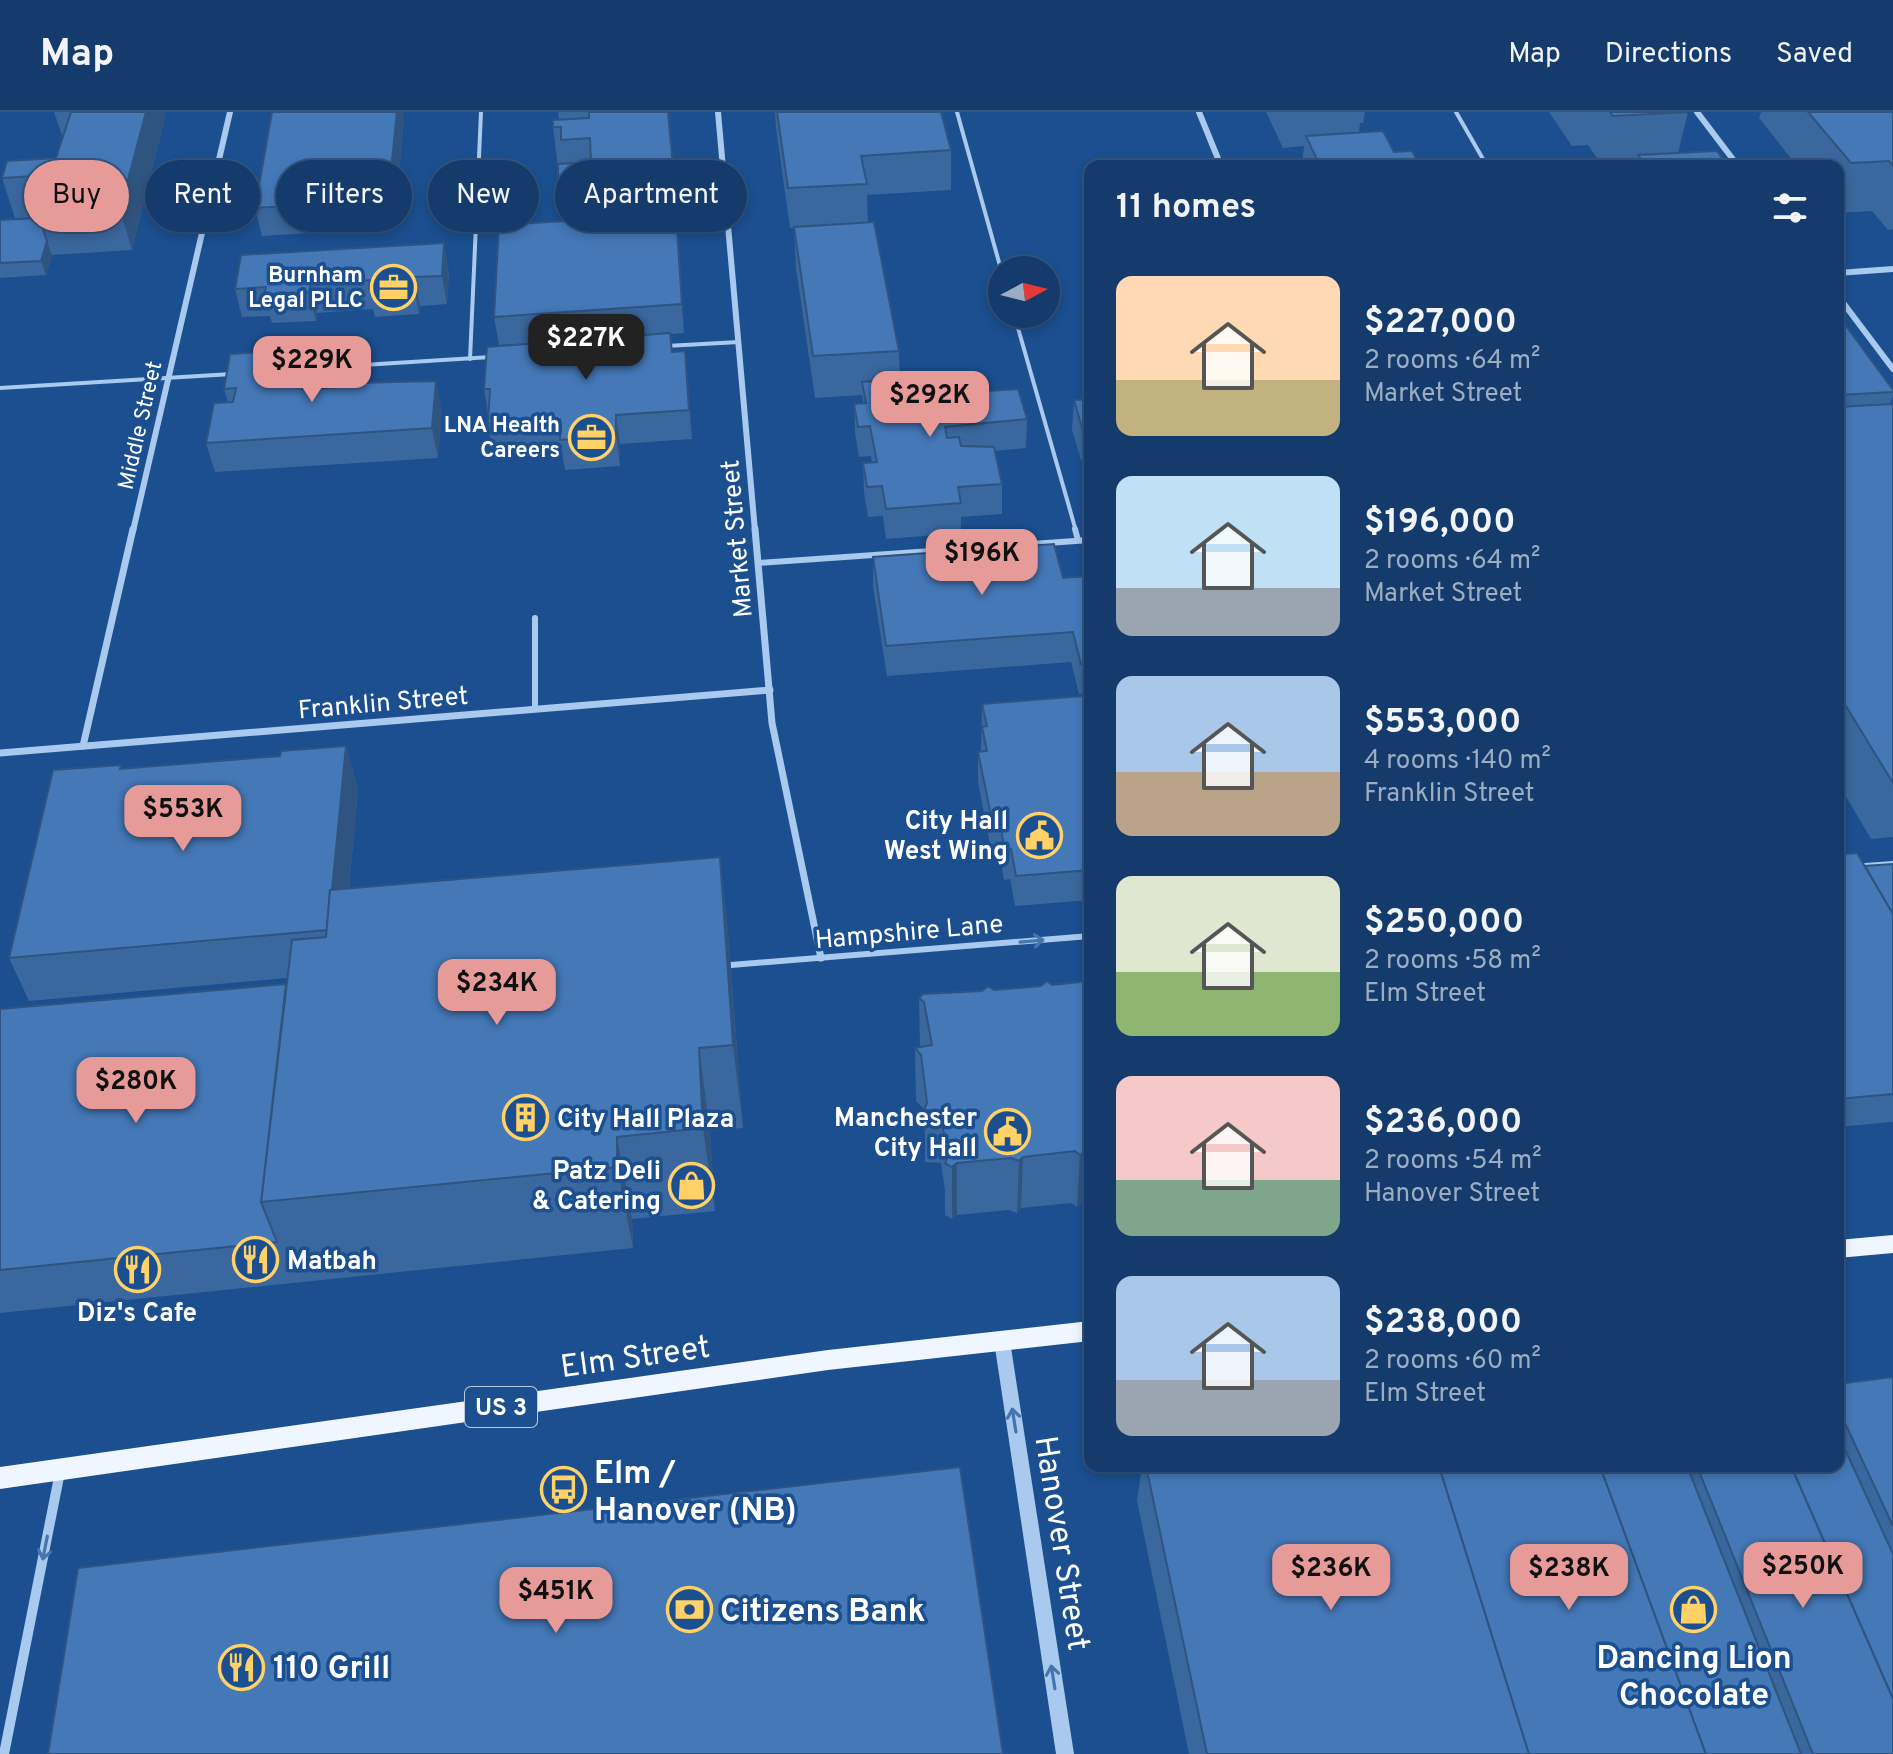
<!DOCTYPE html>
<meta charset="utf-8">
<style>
body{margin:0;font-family:Overpass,sans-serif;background:#1d4271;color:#f1f3f6;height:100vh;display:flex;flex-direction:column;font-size:30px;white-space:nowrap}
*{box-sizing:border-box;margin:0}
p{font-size:26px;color:#9dadc1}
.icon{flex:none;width:44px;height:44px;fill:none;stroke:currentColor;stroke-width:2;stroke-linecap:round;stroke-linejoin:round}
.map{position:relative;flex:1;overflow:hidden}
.drawer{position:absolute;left:1084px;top:48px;width:760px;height:1312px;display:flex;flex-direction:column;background:#143b6b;border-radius:16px;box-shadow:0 4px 12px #0003,0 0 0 2px #33557e}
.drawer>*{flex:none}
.guide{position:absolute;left:24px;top:48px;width:760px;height:72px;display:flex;gap:16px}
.needle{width:52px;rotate:83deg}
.fabs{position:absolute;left:988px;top:144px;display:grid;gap:16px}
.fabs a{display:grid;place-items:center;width:72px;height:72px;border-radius:50%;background:#143b6b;box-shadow:0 4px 12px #0003,0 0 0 2px #33557e;font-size:40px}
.price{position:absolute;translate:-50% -68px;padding:0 18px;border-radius:16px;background:#e69b98;color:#111;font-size:26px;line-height:52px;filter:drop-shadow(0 2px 4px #0008)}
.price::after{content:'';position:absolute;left:50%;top:48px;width:24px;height:18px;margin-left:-12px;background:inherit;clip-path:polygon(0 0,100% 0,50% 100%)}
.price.active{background:#222;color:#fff}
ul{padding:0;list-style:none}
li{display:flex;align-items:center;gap:24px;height:200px;padding:0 32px}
li span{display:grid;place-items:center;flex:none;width:224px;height:160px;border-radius:16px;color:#555}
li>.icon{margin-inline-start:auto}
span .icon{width:96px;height:96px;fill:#fffc;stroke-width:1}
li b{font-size:34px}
h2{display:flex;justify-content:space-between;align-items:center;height:96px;padding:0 32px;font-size:34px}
.tag{padding:0 28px;border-radius:36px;background:#143b6b;box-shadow:0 4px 12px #0003,0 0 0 2px #33557e;font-size:28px;line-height:72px}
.tag.active{background:#e69b98;color:#111}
header{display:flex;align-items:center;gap:48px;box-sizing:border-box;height:112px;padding:0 40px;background:#143b6b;border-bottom:2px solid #33557e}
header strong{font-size:38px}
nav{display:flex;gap:44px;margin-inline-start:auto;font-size:28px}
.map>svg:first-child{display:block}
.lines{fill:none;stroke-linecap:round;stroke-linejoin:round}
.service-far1{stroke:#a9c9ee;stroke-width:4}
.service{stroke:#a9c9ee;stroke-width:6}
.minor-far2{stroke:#a9c9ee;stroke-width:6}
.minor-far1{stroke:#a9c9ee;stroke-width:7}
.minor{stroke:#a9c9ee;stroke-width:10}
.tertiary{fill:#a9c9ee;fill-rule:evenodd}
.primary{fill:#f0f6ff;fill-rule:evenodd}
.wall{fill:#3a679d}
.shaded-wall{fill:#305480}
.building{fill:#4478b7;stroke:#305480;stroke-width:2}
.oneway{stroke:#4674ac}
.labels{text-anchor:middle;stroke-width:7;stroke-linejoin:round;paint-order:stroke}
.far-poi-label{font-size:22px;font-weight:bold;fill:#fff;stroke:#1b4f8f;text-anchor:end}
.far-street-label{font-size:22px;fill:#fff;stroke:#1b4f8f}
.shield{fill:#1b4f8f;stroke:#bbcadd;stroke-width:2}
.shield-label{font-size:24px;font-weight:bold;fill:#fff}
.street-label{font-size:26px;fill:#fff;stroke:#1b4f8f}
.poi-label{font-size:26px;font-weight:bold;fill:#fff;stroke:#1b4f8f;text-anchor:end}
.near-street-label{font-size:32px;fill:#fff;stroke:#1b4f8f}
.near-poi-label{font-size:32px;font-weight:bold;fill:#fff;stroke:#1b4f8f;text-anchor:start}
</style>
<header>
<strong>Map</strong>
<nav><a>Map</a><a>Directions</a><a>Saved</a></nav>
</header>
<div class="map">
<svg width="1893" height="1642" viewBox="0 0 1893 1642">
<rect width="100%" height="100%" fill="#1b4f8f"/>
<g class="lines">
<!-- service-far1 -->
<g class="service-far1">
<path d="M957,0l45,161"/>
<path d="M1456,0l31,54"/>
<path d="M1014,202l62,217"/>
<path d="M666,234l73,-4"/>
<path d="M470,247l11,-247"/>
<path d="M299,257l192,-12"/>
<path d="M0,276l232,-14"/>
</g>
<!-- service -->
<g class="service">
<path d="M1075,417l3,11"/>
<path d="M758,451l332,-23"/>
<path d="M535,506v91"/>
<path d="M1865,754l28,-2"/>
<path d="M731,853l359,-29"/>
</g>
<!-- minor-far2 -->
<g class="minor-far2">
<path d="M718,0l37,419"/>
<path d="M1199,0l22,54"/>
<path d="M1697,0l41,54"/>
<path d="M1838,161l55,-4"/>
<path d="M1838,184l55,73"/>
<path d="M133,419l97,-419"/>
</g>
<!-- minor-far1 -->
<g class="minor-far1">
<path d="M755,417l17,194 49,235"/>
<path d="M83,634l50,-217"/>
<path d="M0,641l770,-63"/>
</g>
<!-- minor -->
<path class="minor" d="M4,1642l56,-282"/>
<!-- tertiary -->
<path class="tertiary" d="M1002,1222l6,2 2,5 64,413h-18l-62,-413 2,-5z"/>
<!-- primary -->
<g class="primary">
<path d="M1893,1123v18l-55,5v-18z"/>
<path d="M1090,1209v20l-262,29 -828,119v-22l828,-117z"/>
</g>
</g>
<!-- wall -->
<g class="wall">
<path d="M54,0h110l1,5 -33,133 -80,5 -6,20 -46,3v-58l39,-2v-1l-24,1 -13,-40 54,-20 7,-20z"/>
<path d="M558,0h111l8,105 -19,1 2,12 17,-1 7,104 -13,1 1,18 13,-1 7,88 -72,5v22l-55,4 -4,-22 -68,5 -5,-29v-10l-4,-25 78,-48 -63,4 -5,-28 103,-97 -1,-6 -32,3 -11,-90 6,-7z"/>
<path d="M775,0h166l10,38v40l-84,5 1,28 31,128 1,28 60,14 67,26 -1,29 -31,3 7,33v30l-41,3v16l-75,6 -3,-23 -15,1 -4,-25 -1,-29 9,-1 -1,-6 -12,1 -4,-24 -1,-29 9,-1 -1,-8 -47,3 -19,-130 -2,-40h-4l-14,-100z"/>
<path d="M1266,0h99l-2,11h-3l-1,10 61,33h-118l2,-20 -21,2z"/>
<path d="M1549,0h139l-10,41 50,13h-92v-3l-34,2 -14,-20 -16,1z"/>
<path d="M1761,0h132v117l-5,1 -16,-19 -34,2v-47h-41l-38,-48z"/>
<path d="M404,6l-10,110 -132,8 -7,-28z"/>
<path d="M449,159l-2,33 -27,2 -1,8 -44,3 -2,-8 -56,4 -1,8 -44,2 -2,-7 -28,1 -7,-28z"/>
<path d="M1838,203l55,75v5l-3,9h3v433l-22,2 -33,-56z"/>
<path d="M307,257l5,20 130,21 -4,48 -223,14 -9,-29 22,-40 -4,-14 61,-19z"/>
<path d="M1090,287v61h-9l-9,-30 2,-30z"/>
<path d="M873,445l190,21 27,-2v118h-11l-8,-32 -184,14 -14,-89z"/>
<path d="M982,592l108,8v188l-75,6 -5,-27 -6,1 -4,-25h-8l-14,-73v-30l3,-1z"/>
<path d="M346,634l12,43 -9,100 371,-32 9,85 14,186 -33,3 5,80 -83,8 1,29 -633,65v-304l287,-25v-6l-258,23 -20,-43 112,-193 1,4 158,-13z"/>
<path d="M1838,743l27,11 28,-2v258l-55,5z"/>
<path d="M1090,869v220l-7,1 -6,5 -6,-4 -50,5 -4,5 -8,-3 -52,5 -5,4 -7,-4v-24l-4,-28 -16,-1v-31l-3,-24 -6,-6 -1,-53 5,-1 -1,-49z"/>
<path d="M1893,1265v377h-704l-52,-253 5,-35h696v-82z"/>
</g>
<!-- shaded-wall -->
<g class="shaded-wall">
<path d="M146,0h18l1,5 -33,133 -12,-40z"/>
<path d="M397,0h6l1,6 -10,110 -6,-28z"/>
<path d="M677,117l3,28 4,76 -2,-29z"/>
<path d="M47,129l5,14 -6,20 -5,-14z"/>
<path d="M444,131l5,28 -2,33 -5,-28z"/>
<path d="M414,165l6,29 -1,8 -5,-29z"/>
<path d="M311,172l6,29 -1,8 -7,-29z"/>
<path d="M280,239l8,29 -12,-9z"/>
<path d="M307,257l7,29 -11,-9z"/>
<path d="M436,269l6,29 -4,48 -6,-30z"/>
<path d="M616,303l4,29v22l-4,-30z"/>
<path d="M346,634l12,43 -17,184 -13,-43z"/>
<path d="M720,745l9,85 14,186 -10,-83z"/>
<path d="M699,936l11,83 5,80 -12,-83z"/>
<path d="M617,1025l15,82 1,29 -16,-81z"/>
<path d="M1087,1038l-4,52 -6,5 3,-52z"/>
<path d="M1023,1045l-2,51 -4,5 2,-52z"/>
<path d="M957,1051v52l-5,4v-52z"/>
</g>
<!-- building -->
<g class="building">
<path d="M71,0h75l-26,98 -82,5 13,-40 -49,3 5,-17 49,-3z"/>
<path d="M272,0h125l-9,88 -133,8z"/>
<path d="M589,0h79l6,65 -82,5v-8l-34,3v-13l33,-2 -1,-24 -29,2v-13h-8v-7l36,-2z"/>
<path d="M777,0h164l10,38 -90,6 6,28 -79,4z"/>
<path d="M1610,0h78l-75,4z"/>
<path d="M1808,0h85v54l-4,-5 -38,2z"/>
<path d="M1383,19l11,21 18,-1 8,15h-100l-14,-30z"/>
<path d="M1717,39l11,15h-82l-8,-11z"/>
<path d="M633,100l1,5 24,-1 1,11 -26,1v4l44,-3 5,75 -188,13 5,-92 117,-7v-5z"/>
<path d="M39,106l8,23 -6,20 -41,2v-43z"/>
<path d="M874,110l25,129 -86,5 -19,-129z"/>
<path d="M444,131l-2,33 -28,1v8l-45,3 1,-8 -59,4 -2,8 -45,3 2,-8 -31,2 6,-34z"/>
<path d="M1838,203l55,75v2l-55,3z"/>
<path d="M670,221l2,19 13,-1 4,59 -73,5v21l-56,4v-21l-72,5 2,-35h-6l3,-42z"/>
<path d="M280,239l-4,20 31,-2 -4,20 54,-3v-3l79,-2 -4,47 -226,15 8,-40 19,-1 3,-14 -12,1 6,-35z"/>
<path d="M934,265l3,11 22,-1 1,6 58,-4 9,30 -82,8 2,11 12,-1 2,9 33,1 8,37 -44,3 3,16 -75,6 -4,-23 -15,1 -4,-24 14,-1 -7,-36 -12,1 -4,-23 12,-1 -4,-21z"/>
<path d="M1090,287v31l-7,1 -9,-31z"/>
<path d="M1893,292v379l-55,-90v-286z"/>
<path d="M1054,432l9,34 27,-2v88h-9l-8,-32 -187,14 -13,-89z"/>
<path d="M1084,584l4,16h2v158l-74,6 -5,-27 -6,1 -5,-26 -7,1 -15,-73 9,-1 -5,-24 5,-1 -5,-22z"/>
<path d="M346,634l-14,144h-2l-3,40 -318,28 44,-188 68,-5 -1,4 160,-13 1,-5z"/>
<path d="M1857,741l36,61v180l-55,5v-244z"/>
<path d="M720,745l13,188 -34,3 4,80 -86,9v30l-356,35 31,-262 34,-3 4,-47z"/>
<path d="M1893,752v50l-28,-48z"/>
<path d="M1047,869l5,4 38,-4v169h-3l-7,5 -5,-4 -52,6 -4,4 -8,-3 -54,5 -5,4 -7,-4 3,-6 -8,-46 -16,-1 3,-7 -6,-48 -6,-7 17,-3 -8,-43 -5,-4 4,-4 59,-3 6,-5 6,4 47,-4z"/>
<path d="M286,872l-25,218 16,40 -277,28v-261z"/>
<path d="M1893,1265v149l-55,-118v-24z"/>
<path d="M1838,1322l55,120v145l-102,-233h47z"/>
<path d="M1146,1354h293l90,288h-322z"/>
<path d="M1439,1354h161l106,288h-177z"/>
<path d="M1600,1354h87l114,288h-95z"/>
<path d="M1697,1354h94l102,233v55h-80z"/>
<path d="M960,1355l43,287h-955l30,-186z"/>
</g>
<!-- one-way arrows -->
<defs><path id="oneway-shaft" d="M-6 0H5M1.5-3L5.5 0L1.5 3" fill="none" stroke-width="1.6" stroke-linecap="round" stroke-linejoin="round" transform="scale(2)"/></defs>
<g class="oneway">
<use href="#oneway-shaft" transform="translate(1032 829) rotate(-5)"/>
<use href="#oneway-shaft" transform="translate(1014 1308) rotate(-99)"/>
<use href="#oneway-shaft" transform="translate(45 1436) rotate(101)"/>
<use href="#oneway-shaft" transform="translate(1053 1565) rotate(-99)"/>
</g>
<!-- icons -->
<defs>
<symbol id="office-ring" viewBox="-11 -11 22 22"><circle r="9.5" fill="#1b4f8f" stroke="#ffd166" stroke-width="1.5"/><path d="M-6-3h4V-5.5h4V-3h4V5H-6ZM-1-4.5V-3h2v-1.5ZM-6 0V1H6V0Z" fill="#ffd166"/></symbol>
<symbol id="civic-ring" viewBox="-11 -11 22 22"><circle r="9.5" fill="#1b4f8f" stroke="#ffd166" stroke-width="1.5"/><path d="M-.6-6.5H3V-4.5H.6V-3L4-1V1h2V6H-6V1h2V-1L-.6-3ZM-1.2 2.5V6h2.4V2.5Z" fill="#ffd166"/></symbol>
<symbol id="building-ring" viewBox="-11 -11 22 22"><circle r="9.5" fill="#1b4f8f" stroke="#ffd166" stroke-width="1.5"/><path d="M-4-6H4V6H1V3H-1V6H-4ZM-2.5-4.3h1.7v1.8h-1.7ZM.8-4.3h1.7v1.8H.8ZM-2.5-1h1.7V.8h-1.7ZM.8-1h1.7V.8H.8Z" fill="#ffd166"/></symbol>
<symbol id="shop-ring" viewBox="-11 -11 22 22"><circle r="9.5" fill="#1b4f8f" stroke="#ffd166" stroke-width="1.5"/><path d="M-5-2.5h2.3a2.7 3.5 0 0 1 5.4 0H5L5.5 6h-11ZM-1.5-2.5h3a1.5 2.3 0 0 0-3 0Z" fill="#ffd166"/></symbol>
<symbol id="restaurant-ring" viewBox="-11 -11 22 22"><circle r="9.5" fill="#1b4f8f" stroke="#ffd166" stroke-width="1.5"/><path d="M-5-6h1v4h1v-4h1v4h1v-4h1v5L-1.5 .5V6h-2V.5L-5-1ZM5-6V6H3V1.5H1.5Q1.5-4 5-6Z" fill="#ffd166"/></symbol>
<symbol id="bus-ring" viewBox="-11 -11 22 22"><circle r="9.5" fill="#1b4f8f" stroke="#ffd166" stroke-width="1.5"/><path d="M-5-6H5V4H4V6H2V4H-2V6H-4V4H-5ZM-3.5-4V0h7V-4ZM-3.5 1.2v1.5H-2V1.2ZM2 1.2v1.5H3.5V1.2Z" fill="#ffd166"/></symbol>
<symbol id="bank-ring" viewBox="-11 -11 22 22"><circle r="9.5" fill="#1b4f8f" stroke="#ffd166" stroke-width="1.5"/><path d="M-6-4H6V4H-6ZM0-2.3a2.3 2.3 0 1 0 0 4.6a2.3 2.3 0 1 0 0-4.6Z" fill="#ffd166"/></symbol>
</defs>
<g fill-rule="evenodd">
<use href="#office-ring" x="368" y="150" width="51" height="51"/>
<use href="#office-ring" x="566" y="300" width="51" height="51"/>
<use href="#civic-ring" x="1014" y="698" width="51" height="51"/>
<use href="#building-ring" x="500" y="980" width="51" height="51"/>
<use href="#civic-ring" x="982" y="994" width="51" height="51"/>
<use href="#shop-ring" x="666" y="1048" width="51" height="51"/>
<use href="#restaurant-ring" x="230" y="1122" width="51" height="51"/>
<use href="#restaurant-ring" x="112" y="1132" width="51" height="51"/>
<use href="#bus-ring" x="538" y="1352" width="51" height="51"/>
<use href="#bank-ring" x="664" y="1472" width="51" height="51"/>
<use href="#shop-ring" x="1668" y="1472" width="51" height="51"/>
<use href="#restaurant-ring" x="216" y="1530" width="51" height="51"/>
</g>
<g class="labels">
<!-- far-poi labels -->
<g class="far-poi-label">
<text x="363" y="170">Burnham<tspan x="363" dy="25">Legal PLLC</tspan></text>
<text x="560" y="320">LNA Health<tspan x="560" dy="25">Careers</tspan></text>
</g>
<!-- far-street labels -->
<g class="far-street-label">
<text transform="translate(139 313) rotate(-77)" y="8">Middle Street</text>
</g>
<!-- shield labels -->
<rect class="shield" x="465" y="1275" width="72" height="40" rx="6"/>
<g class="shield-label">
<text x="501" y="1303">US 3</text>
</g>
<!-- street labels -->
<g class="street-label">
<text transform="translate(736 427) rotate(-95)" y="9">Market Street</text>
<text transform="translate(383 590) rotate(-5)" y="9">Franklin Street</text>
<text transform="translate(909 819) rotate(-5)" y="9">Hampshire Lane</text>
</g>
<!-- poi labels -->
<g class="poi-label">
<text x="1008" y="717">City Hall<tspan x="1008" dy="30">West Wing</tspan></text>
<text x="977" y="1014">Manchester<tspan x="977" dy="30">City Hall</tspan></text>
<text x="557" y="1015" text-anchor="start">City Hall Plaza</text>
<text x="661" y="1067">Patz Deli<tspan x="661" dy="30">&amp; Catering</tspan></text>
<text x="287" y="1157" text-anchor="start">Matbah</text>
<text x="137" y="1209" text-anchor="middle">Diz's Cafe</text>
</g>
<!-- near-street labels -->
<g class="near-street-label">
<text transform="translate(635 1244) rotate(-8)" y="11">Elm Street</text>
<text transform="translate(1063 1431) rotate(81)" y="11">Hanover Street</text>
</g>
<!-- near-poi labels -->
<g class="near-poi-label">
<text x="594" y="1371">Elm /<tspan x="594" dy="37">Hanover (NB)</tspan></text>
<text x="720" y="1509">Citizens Bank</text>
<text x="1694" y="1556" text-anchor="middle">Dancing Lion<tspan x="1694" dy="37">Chocolate</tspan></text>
<text x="273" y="1566">110 Grill</text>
</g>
</g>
</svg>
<div class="fabs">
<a><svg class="needle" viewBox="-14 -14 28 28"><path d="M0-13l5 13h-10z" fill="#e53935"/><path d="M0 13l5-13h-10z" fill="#9dadc1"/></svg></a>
</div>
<b class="price active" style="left:586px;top:270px">$227K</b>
<b class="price" style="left:312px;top:292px">$229K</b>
<b class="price" style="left:930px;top:327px">$292K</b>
<b class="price" style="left:982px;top:485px">$196K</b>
<b class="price" style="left:183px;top:741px">$553K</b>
<b class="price" style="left:497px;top:915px">$234K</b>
<b class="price" style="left:136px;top:1013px">$280K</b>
<b class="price" style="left:1803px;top:1498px">$250K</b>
<b class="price" style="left:1331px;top:1500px">$236K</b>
<b class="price" style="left:1569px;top:1500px">$238K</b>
<b class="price" style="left:556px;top:1523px">$451K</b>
<div class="guide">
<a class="tag active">Buy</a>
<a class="tag">Rent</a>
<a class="tag">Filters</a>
<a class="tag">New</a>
<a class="tag">Apartment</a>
</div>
<section class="drawer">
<h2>11 homes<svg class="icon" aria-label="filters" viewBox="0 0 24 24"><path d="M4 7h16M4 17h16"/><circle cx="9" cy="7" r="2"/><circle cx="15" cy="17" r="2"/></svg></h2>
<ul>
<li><span style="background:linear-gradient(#ffd9b3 65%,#c2b280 0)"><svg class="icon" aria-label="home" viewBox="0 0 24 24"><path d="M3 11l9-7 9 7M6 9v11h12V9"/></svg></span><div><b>$227,000</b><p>2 rooms · 64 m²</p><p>Market Street</p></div></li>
<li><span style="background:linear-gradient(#bfe0f5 70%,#9aa5b1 0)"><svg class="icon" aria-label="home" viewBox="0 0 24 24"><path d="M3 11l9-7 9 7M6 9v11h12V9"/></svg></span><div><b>$196,000</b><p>2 rooms · 64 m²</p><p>Market Street</p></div></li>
<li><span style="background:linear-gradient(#a9c7e8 60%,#b9a48a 0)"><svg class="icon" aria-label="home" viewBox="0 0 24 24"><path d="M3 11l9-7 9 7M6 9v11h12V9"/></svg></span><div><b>$553,000</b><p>4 rooms · 140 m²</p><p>Franklin Street</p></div></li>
<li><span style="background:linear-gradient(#dfe7d0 60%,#8fb573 0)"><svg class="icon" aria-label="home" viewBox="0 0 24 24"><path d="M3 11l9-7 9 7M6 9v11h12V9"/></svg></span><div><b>$250,000</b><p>2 rooms · 58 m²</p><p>Elm Street</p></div></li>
<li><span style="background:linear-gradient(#f6c9c9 65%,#7fa58c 0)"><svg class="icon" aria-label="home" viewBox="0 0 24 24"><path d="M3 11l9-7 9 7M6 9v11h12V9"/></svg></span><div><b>$236,000</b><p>2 rooms · 54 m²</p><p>Hanover Street</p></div></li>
<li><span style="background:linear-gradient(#a9c7e8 65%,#9aa5b1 0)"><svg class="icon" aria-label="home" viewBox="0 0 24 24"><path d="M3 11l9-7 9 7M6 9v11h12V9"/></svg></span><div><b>$238,000</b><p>2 rooms · 60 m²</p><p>Elm Street</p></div></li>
</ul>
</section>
</div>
